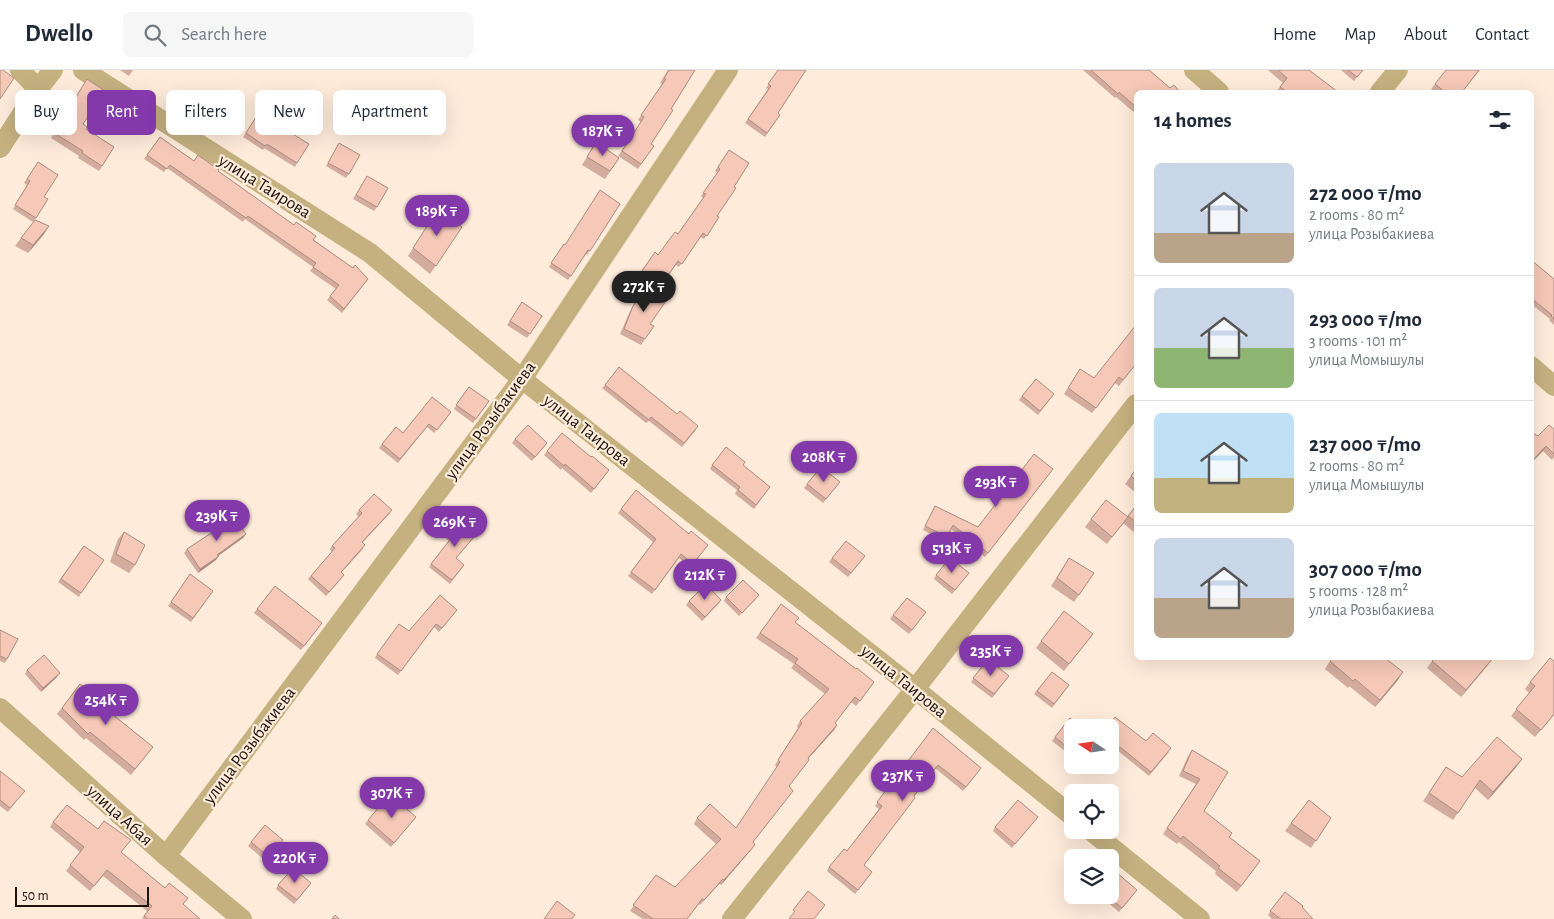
<!DOCTYPE html>
<meta charset="utf-8">
<style>
body{margin:0;font-family:"Alegreya Sans",sans-serif;background:#f6f6f7;color:#1f2937;height:100vh;display:flex;flex-direction:column;font-size:19px;white-space:nowrap}
*{box-sizing:border-box;margin:0}
p{font-size:16px;color:#747a83}
.icon{flex:none;width:28px;height:28px;fill:none;stroke:currentColor;stroke-width:2;stroke-linecap:round;stroke-linejoin:round}
.map{position:relative;flex:1;overflow:hidden}
.side{position:absolute;left:1134px;top:20px;width:400px;height:570px;display:flex;flex-direction:column;background:#fff;border-radius:8px;box-shadow:0 5px 20px #0002}
.side>*{flex:none}
.top-card{position:absolute;left:15px;top:20px;width:475px;height:45px;display:flex;gap:10px}
.needle{width:32px;rotate:283deg}
.tools{position:absolute;left:1064px;top:649px;display:grid;gap:10px}
.tools a{display:grid;place-items:center;width:55px;height:55px;border-radius:8px;background:#fff;box-shadow:0 5px 20px #0002;font-size:25px}
.scale{position:absolute;left:15px;bottom:12px;width:134px;box-sizing:border-box;padding-left:5px;border:2px solid #1c140d;border-top:0;font-size:14px;line-height:18px;white-space:nowrap;color:#1c140d;-webkit-text-stroke:4px #feebda;paint-order:stroke}
.price{position:absolute;translate:-50% -42px;padding:0 11px;border-radius:18px;background:#8339aa;color:#fff;font-size:16px;line-height:32px;filter:drop-shadow(0 1px 2px #0008)}
.price::after{content:'';position:absolute;left:50%;top:30px;width:15px;height:11px;margin-left:-8px;background:inherit;clip-path:polygon(0 0,100% 0,50% 100%)}
.price.selected{background:#222;color:#fff}
ul{padding:0;list-style:none}
li{display:flex;align-items:center;gap:15px;height:125px;padding:0 20px}
li+li{border-top:1px solid #e0e1e3}
li span{display:grid;place-items:center;flex:none;width:140px;height:100px;border-radius:8px;color:#555}
li>.icon{margin-inline-start:auto}
span .icon{width:60px;height:60px;fill:#fffc;stroke-width:1}
li b{font-size:21px}
h2{display:flex;justify-content:space-between;align-items:center;height:60px;padding:0 20px;font-size:21px}
.chip{padding:0 18px;border-radius:8px;background:#fff;box-shadow:0 5px 20px #0002;font-size:18px;line-height:45px}
.chip.selected{background:#8339aa;color:#fff}
header{display:flex;align-items:center;gap:30px;box-sizing:border-box;height:70px;padding:0 25px;background:#fff;border-bottom:1px solid #e0e1e3}
header strong{font-size:24px}
nav{display:flex;gap:28px;margin-inline-start:auto;font-size:18px}
.search{width:350px;height:45px;background:#f6f6f7;display:flex;align-items:center;gap:12px;box-sizing:border-box;padding:0 18px;border-radius:8px;color:#747a83;font-size:19px}
.map>svg:first-child{display:block}
.lines{fill:none;stroke-linecap:round;stroke-linejoin:round}
.minor{stroke:#c5b07f;stroke-width:20}
.wall{fill:#d3ac9d}
.shaded-wall{fill:#ac8c80}
.building{fill:#f5c8b7;stroke:#ac8c80}
.labels{text-anchor:middle;stroke-width:4.5;stroke-linejoin:round;paint-order:stroke}
.street-label{font-size:18px;fill:#1c140d;stroke:#feebda}
</style>
<header>
<strong>Dwello</strong>
<div class="search"><svg class="icon" aria-label="search" viewBox="0 0 24 24"><circle cx="10" cy="10" r="6"/><path d="M15 15l6 6"/></svg>Search here</div>
<nav><a>Home</a><a>Map</a><a>About</a><a>Contact</a></nav>
</header>
<div class="map">
<svg width="1554" height="849" viewBox="0 0 1554 849">
<rect width="100%" height="100%" fill="#feebda"/>
<g class="lines">
<!-- minor -->
<g class="minor">
<path d="M20,0l18,19"/>
<path d="M83,0l287,183 152,126 393,310 157,127"/>
<path d="M1194,0l25,22"/>
<path d="M1380,22l18,-22"/>
<path d="M0,78l38,-59 15,-19"/>
<path d="M1531,296l23,20"/>
<path d="M0,638l166,148 76,63"/>
<path d="M1090,760l110,89"/>
<path d="M166,786l356,-477 206,-309"/>
<path d="M732,849l183,-230 221,-285"/>
</g>
</g>
<!-- wall -->
<g class="wall">
<path d="M120,0h13l-4,6z"/>
<path d="M668,0h27l-24,39 -20,35 3,2 -16,23 -20,-13 23,-34 -3,-2 24,-36 -2,-1z"/>
<path d="M778,0v43l2,2 -15,22 -20,-14 23,-34 -2,-1z"/>
<path d="M1083,0h66l21,18 -34,4v22l-20,-17 -1,1z"/>
<path d="M1268,0h41l29,22h-62l7,-9z"/>
<path d="M1341,0h22l-9,11z"/>
<path d="M1480,0l-18,22h-27l-4,-3 4,-5z"/>
<path d="M87,9l-4,45 3,5 28,18 -15,24 -21,-13 1,-2 -28,-18z"/>
<path d="M258,44l39,49 -2,4 -31,-19 -1,2 -20,-13z"/>
<path d="M160,67l34,24 24,10 150,108 -26,34 -15,-13 9,-11 -26,-18 3,-4 -68,-48 -2,3 -76,-54 -3,4 -20,-13z"/>
<path d="M596,72l23,16 -14,21 -23,-14z"/>
<path d="M339,73l10,31 -3,4 -20,-12z"/>
<path d="M729,80l5,37 -17,29 2,1 -15,22 -4,-2 -21,30 -3,-2 -17,23 -20,-14 16,-22 3,3 20,-21 25,-36 -2,-2 17,-23 -3,-2z"/>
<path d="M38,92l-2,56 -3,4 -20,-13 14,-24 -3,-2z"/>
<path d="M367,106l10,31 -3,4 -21,-12z"/>
<path d="M620,134l-33,51 -1,-1 -18,26 -19,-13 15,-23 1,1z"/>
<path d="M438,139l24,18 -32,47 -22,-18z"/>
<path d="M44,164l-16,19 -13,-7 6,-8z"/>
<path d="M1531,190l23,19v46l-5,-5 1,-1 -19,-15z"/>
<path d="M646,217l4,37 4,2 -13,19 -21,-11 10,-23z"/>
<path d="M522,232l20,14 -15,22 -20,-13z"/>
<path d="M1136,294l-17,22 -4,-3 -23,30 -28,-19 16,-25 14,9z"/>
<path d="M605,315l91,45 -14,17 -33,-26 -3,2 -44,-35z"/>
<path d="M469,317l20,14 -16,22 -19,-14z"/>
<path d="M1054,324l-16,21 -19,-15 3,-4z"/>
<path d="M451,342l-17,21 -7,-6 -29,36 -19,-15 3,-4 21,-11z"/>
<path d="M1554,359v28l-2,3 -9,-9 -12,12v-31l7,4z"/>
<path d="M515,369l32,4 -15,18 -20,-18z"/>
<path d="M547,381l62,19 -18,23 -29,-25 -1,2 -17,-15z"/>
<path d="M712,395h31l27,22 -16,22 -19,-15 2,-4 -27,-21z"/>
<path d="M1053,399l-68,88 -34,-28 -7,12 -21,-11 12,-24 43,21z"/>
<path d="M1136,399v24l-11,-9z"/>
<path d="M840,412l-17,21 -19,-15 3,-4z"/>
<path d="M1136,436v28l-13,-11 -16,21 -22,-17 6,-8 36,-2z"/>
<path d="M621,439l68,25 19,11 -18,23 -11,-10 -27,36 -24,-18 25,-34 -35,-29z"/>
<path d="M359,440l30,4 -27,29 1,6 -22,24v6l-15,17 -18,-17 24,-27 -2,-3 2,-3 27,-29 -3,-3z"/>
<path d="M214,457l32,7 -3,4 -25,18 -2,4 -18,13 -14,-20 3,-4 25,-17 -1,-1z"/>
<path d="M480,460l-24,28 8,7 -14,19 -21,-17 20,-26 -4,-4 2,-3z"/>
<path d="M124,462l11,33 -6,8 -19,-11 8,-23z"/>
<path d="M84,476l-3,47 -2,4 -21,-15z"/>
<path d="M865,486l-17,21 -19,-15 3,-4z"/>
<path d="M1069,488l25,15 -20,29 -23,-16z"/>
<path d="M969,503l-17,21 -18,-15 2,-4z"/>
<path d="M190,504l23,17 -22,31 -23,-16z"/>
<path d="M726,527l30,2 -17,17 -15,-15z"/>
<path d="M721,530l-19,21 -16,-16 3,-4z"/>
<path d="M781,534l14,19 61,46 18,13 -18,24 -5,-4 -16,21 2,2 -3,5 -26,29 -19,27 -36,57 -2,7 -30,35 -2,-1 -19,21 -1,-1 -12,15h-44l-13,-8 26,-36 19,12 41,-43 -22,-20 3,-6 39,10 41,-60 -2,-3 23,-37 -1,-2 3,-5 25,-27 -34,-26 3,-4 -38,-26z"/>
<path d="M257,539l65,14 -21,27 -47,-37z"/>
<path d="M457,540l-18,22 -5,-5 -36,48 -23,-17 2,-4 32,-23z"/>
<path d="M926,542l-17,22 -19,-15 3,-4z"/>
<path d="M0,560l7,29 -2,4 -5,-2z"/>
<path d="M1093,564l-29,37 -28,-23 5,-7z"/>
<path d="M988,589l21,17 -17,22 -21,-16z"/>
<path d="M1330,591l68,19 -23,27 -26,-21 -1,2 -23,-19z"/>
<path d="M1432,591l55,5 -26,31 -34,-29z"/>
<path d="M1554,591v54l-19,22 -24,-21 18,-23 -4,-4 5,-7z"/>
<path d="M27,600l30,7 -16,15 -16,-18z"/>
<path d="M1052,602l17,13 -17,23 -18,-14z"/>
<path d="M80,614l27,26 46,37 -22,28 -45,-37 -2,2 -27,-26z"/>
<path d="M933,658l48,40 -18,23 -28,-23 -71,97 8,7 -17,22 -28,-23 2,-4 18,-16 32,-42 -4,-3z"/>
<path d="M1110,658l36,13 23,11 -20,24 -32,-26 -2,4 -5,-4z"/>
<path d="M1055,667l17,14 -2,4 -18,-14z"/>
<path d="M1192,680l36,22 -24,39 25,26 31,24 -23,31 -22,-18 1,-3 -37,-29 -2,2 -14,-10 33,-50 -17,-8 9,-20z"/>
<path d="M1522,689l-5,7 -29,34 -13,-12 -22,32 -30,-19 23,-34 16,10z"/>
<path d="M0,701l22,23 -14,18 -8,-6z"/>
<path d="M416,747l-25,30 -26,-23 3,-4z"/>
<path d="M1038,747l-26,31 -19,-17 2,-4z"/>
<path d="M1331,748l-20,30 -26,-17 6,-8z"/>
<path d="M53,752l68,31 79,66h-58l5,-8 -44,-35 -13,15 -24,-20 14,-19 -30,-25z"/>
<path d="M251,772l30,2 -15,17 -18,-15z"/>
<path d="M278,815l30,2 -14,17 -18,-15z"/>
<path d="M1285,822l17,15 10,12h-40l-4,-4z"/>
<path d="M1134,824l-15,18 -20,-17h11z"/>
</g>
<!-- shaded-wall -->
<g class="shaded-wall">
<path d="M49,156l-5,8 -16,19 5,-8z"/>
<path d="M1546,376l-3,5 -12,12 2,-3z"/>
<path d="M392,440l-3,4 -30,32 3,-4z"/>
<path d="M246,464l-3,4 -28,20 2,-3z"/>
<path d="M219,486l-3,4 -18,13 2,-4z"/>
<path d="M721,530l-2,3 -17,18 3,-4z"/>
<path d="M1493,588l-6,8 -26,31 5,-7z"/>
<path d="M1403,602l-5,8 -23,27 5,-7z"/>
<path d="M60,603l-3,4 -16,15 2,-4z"/>
<path d="M837,655l-3,5 -30,33 4,-5z"/>
<path d="M1522,689l-5,7 -29,34 5,-8z"/>
<path d="M755,775l-4,5 -30,35 3,-5z"/>
<path d="M723,809l-4,5 -19,21 4,-5z"/>
</g>
<!-- building -->
<g class="building">
<path d="M0,0h3l11,8 -14,21z"/>
<path d="M669,0h26l-24,39 2,1 -22,34 3,2 -13,18 -19,-13 22,-34 -3,-2 25,-36 -2,-1z"/>
<path d="M778,0h28l-28,43 2,2 -13,18 -19,-14 23,-33 -3,-2z"/>
<path d="M1091,0h58l21,18 4,-3 6,7h-44v15l-17,-15 -1,2z"/>
<path d="M1278,0h31l29,22h-51l-7,-5 7,-9z"/>
<path d="M1348,0h15l-6,7z"/>
<path d="M1446,0h33l-17,22h-17l-10,-8z"/>
<path d="M87,9l18,12 -22,33 4,3 -1,2 28,18 -12,19 -20,-13 1,-2 -29,-18z"/>
<path d="M258,44l29,20 1,-3 21,13 -12,19 -30,-19 -2,2 -19,-13z"/>
<path d="M160,67l34,24 4,-6 21,15 -1,1 76,54 2,-3 20,14 -3,4 40,28 2,-3 13,14 -24,30 -14,-13 9,-11 -26,-18 3,-4 -68,-47 -2,2 -76,-53 -3,4 -20,-14z"/>
<path d="M596,72l23,16 -9,13 -23,-14z"/>
<path d="M339,73l21,12 -11,19 -21,-11z"/>
<path d="M729,80l20,13 -15,24 2,1 -19,28 2,1 -12,19 -4,-3 -21,31 -4,-3 -16,23 -20,-13 13,-19 3,3 17,-23 3,2 28,-40 -3,-1 17,-24 -2,-2z"/>
<path d="M38,92l20,13 -14,22 4,2 -12,19 -21,-13 15,-24 -3,-2z"/>
<path d="M367,106l21,12 -11,19 -21,-12z"/>
<path d="M600,120l20,14 -30,47 -2,-1 -17,26 -20,-13 13,-19 1,1z"/>
<path d="M438,139l24,18 -26,39 -23,-18z"/>
<path d="M35,150l14,6 -16,19 -12,-7z"/>
<path d="M1531,190l23,19v40l-3,-3 1,-1 -21,-17z"/>
<path d="M646,217l20,14 -16,23 4,2 -9,13 -21,-10 9,-23z"/>
<path d="M522,232l20,14 -12,18 -20,-13z"/>
<path d="M1136,255v39l-13,16 -4,-3 -23,31 -28,-20 12,-19 14,9z"/>
<path d="M619,297l58,47 3,-3 18,15 -14,17 -33,-26 -2,3 -44,-35z"/>
<path d="M1036,309l18,15 -14,17 -18,-15z"/>
<path d="M469,317l20,14 -13,18 -20,-14z"/>
<path d="M432,327l19,15 -14,18 -8,-6 -29,35 -18,-15 14,-17 7,6z"/>
<path d="M528,355l19,18 -12,14 -20,-18z"/>
<path d="M1549,355l5,4v25l-8,-8 -13,14 -2,-2v-26l7,4z"/>
<path d="M562,363l29,24 1,-1 17,14 -15,19 -29,-25 -1,2 -17,-15z"/>
<path d="M726,377l19,15 -2,3 27,22 -14,18 -18,-15 2,-3 -28,-22z"/>
<path d="M1034,384l19,15 -65,84 -35,-28 -6,12 -22,-11 10,-20 43,21z"/>
<path d="M821,397l19,15 -14,17 -19,-15z"/>
<path d="M1136,399v12l-5,-5z"/>
<path d="M636,420l53,44 2,-3 17,14 -15,19 -12,-10 -26,36 -24,-18 25,-33 -35,-30z"/>
<path d="M374,424l18,16 -30,32 3,3 -24,27 3,3 -15,17 -18,-16 24,-28 -3,-2 30,-33 -3,-3z"/>
<path d="M1106,430l22,17 -16,20 -21,-18z"/>
<path d="M1136,436v16l-8,-6z"/>
<path d="M232,444l14,20 -29,21 2,1 -19,13 -13,-20 29,-19 -2,-3z"/>
<path d="M463,445l17,15 -24,28 8,7 -12,15 -21,-16 21,-27 -5,-3z"/>
<path d="M124,462l21,13 -10,20 -19,-11z"/>
<path d="M846,471l19,15 -14,17 -19,-15z"/>
<path d="M84,476l20,14 -23,33 -20,-14z"/>
<path d="M950,488l19,15 -14,17 -19,-15z"/>
<path d="M1069,488l25,15 -15,22 -22,-17z"/>
<path d="M190,504l23,17 -20,27 -22,-16z"/>
<path d="M743,510l16,15 -17,18 -16,-16z"/>
<path d="M706,514l15,16 -16,17 -16,-16z"/>
<path d="M275,516l47,37 -18,23 -47,-37z"/>
<path d="M440,525l17,15 -15,18 -6,-4 -35,47 -24,-17 22,-30 10,7z"/>
<path d="M907,528l19,14 -14,18 -19,-15z"/>
<path d="M781,534l18,14 -4,4 61,47 1,-1 17,14 -14,19 -5,-4 -20,26 2,2 -29,33 1,2 -20,26 4,5 -40,51 2,3 -31,35 -1,-1 -19,21 -2,-1 -15,20h-34l-20,-14 23,-30 19,12 46,-48 -24,-21 13,-14 26,24 44,-66 -2,-2 24,-37 -2,-2 29,-32 -34,-26 3,-4 -38,-26z"/>
<path d="M1064,541l29,23 -24,30 -28,-23z"/>
<path d="M0,560l18,9 -11,20 -7,-3z"/>
<path d="M44,585l16,18 -17,15 -16,-18z"/>
<path d="M1333,588h52l18,14 -23,28 -25,-21 -2,2 -23,-20z"/>
<path d="M1435,588h58l-27,32 -34,-29z"/>
<path d="M1550,588l4,3v53l-13,16 -25,-21 19,-23 -5,-4z"/>
<path d="M988,589l21,17 -15,18 -21,-16z"/>
<path d="M1052,602l17,13 -15,19 -17,-13z"/>
<path d="M80,614l30,23 -3,3 46,37 -18,22 -45,-37 -2,2 -26,-26z"/>
<path d="M1115,647l31,24 7,-8 18,15 -20,24 -31,-25 -3,3 -7,-6v-16h-3z"/>
<path d="M1070,648l11,10h-9v23l-17,-14z"/>
<path d="M933,658l48,40 -15,19 -28,-22 -24,31 1,2 -51,67 8,7 -14,18 -29,-23 15,-18 3,2 35,-45 -5,-4z"/>
<path d="M1497,667l25,22 -29,33 -13,-12 -22,33 -29,-20 17,-26 16,10z"/>
<path d="M1192,680l36,22 -24,39 28,22 -3,4 31,24 -19,25 -23,-18 2,-2 -37,-30 -2,3 -14,-11 33,-49 -17,-8z"/>
<path d="M0,701l25,20 -15,17 -10,-8z"/>
<path d="M390,724l26,23 -22,26 -26,-23z"/>
<path d="M1018,730l20,17 -23,27 -20,-17z"/>
<path d="M1309,730l22,18 -15,23 -25,-18z"/>
<path d="M67,735l31,24 6,-8 27,19 -10,12 44,36 4,-5 19,15 -5,6 17,15h-52l-4,-3 8,-10 -45,-36 -13,16 -24,-21 14,-18 -31,-25z"/>
<path d="M265,755l18,15 -14,17 -18,-15z"/>
<path d="M1110,797l27,23 -15,18 -16,-13h4z"/>
<path d="M293,798l18,15 -14,17 -19,-15z"/>
<path d="M808,821l17,14 -11,14h-25l6,-8 -2,-1z"/>
<path d="M1285,822l18,14 -1,1 11,12h-32l-11,-8z"/>
<path d="M557,831l18,14 -3,4h-28z"/>
<path d="M335,845l4,4h-7z"/>
</g>
<g class="labels">
<!-- street labels -->
<g class="street-label">
<text transform="translate(265 116) rotate(32)" y="6">улица Таирова</text>
<text transform="translate(490 350) rotate(-54)" y="6">улица Розыбакиева</text>
<text transform="translate(587 360) rotate(38)" y="6">улица Таирова</text>
<text transform="translate(904 611) rotate(39)" y="6">улица Таирова</text>
<text transform="translate(249 675) rotate(-53)" y="6">улица Розыбакиева</text>
<text transform="translate(120 745) rotate(42)" y="6">улица Абая</text>
</g>
</g>
</svg>
<div class="tools">
<a><svg class="needle" viewBox="-14 -14 28 28"><path d="M0-13l5 13h-10z" fill="#e53935"/><path d="M0 13l5-13h-10z" fill="#747a83"/></svg></a>
<a><svg class="icon" aria-label="locate" viewBox="0 0 24 24"><circle cx="12" cy="12" r="6"/><path d="M12 2v4M12 18v4M2 12h4M18 12h4"/></svg></a>
<a><svg class="icon" aria-label="layers" viewBox="0 0 24 24"><path d="M12 4l9 5-9 5-9-5zM3 14l9 5 9-5"/></svg></a>
</div>
<div class="scale">50 m</div>
<b class="price" style="left:603px;top:87px">187K ₸</b>
<b class="price" style="left:437px;top:167px">189K ₸</b>
<b class="price selected" style="left:644px;top:243px">272K ₸</b>
<b class="price" style="left:824px;top:413px">208K ₸</b>
<b class="price" style="left:996px;top:438px">293K ₸</b>
<b class="price" style="left:217px;top:472px">239K ₸</b>
<b class="price" style="left:455px;top:478px">269K ₸</b>
<b class="price" style="left:952px;top:504px">513K ₸</b>
<b class="price" style="left:705px;top:531px">212K ₸</b>
<b class="price" style="left:991px;top:607px">235K ₸</b>
<b class="price" style="left:106px;top:656px">254K ₸</b>
<b class="price" style="left:903px;top:732px">237K ₸</b>
<b class="price" style="left:392px;top:749px">307K ₸</b>
<b class="price" style="left:295px;top:814px">220K ₸</b>
<div class="top-card">
<a class="chip">Buy</a>
<a class="chip selected">Rent</a>
<a class="chip">Filters</a>
<a class="chip">New</a>
<a class="chip">Apartment</a>
</div>
<section class="side">
<h2>14 homes<svg class="icon" aria-label="filters" viewBox="0 0 24 24"><path d="M4 7h16M4 17h16"/><circle cx="9" cy="7" r="2"/><circle cx="15" cy="17" r="2"/></svg></h2>
<ul>
<li><span style="background:linear-gradient(#c9d6e8 70%,#b9a48a 0)"><svg class="icon" aria-label="home" viewBox="0 0 24 24"><path d="M3 11l9-7 9 7M6 9v11h12V9"/></svg></span><div><b>272 000 ₸/mo</b><p>2 rooms · 80 m²</p><p>улица Розыбакиева</p></div></li>
<li><span style="background:linear-gradient(#c9d6e8 60%,#8fb573 0)"><svg class="icon" aria-label="home" viewBox="0 0 24 24"><path d="M3 11l9-7 9 7M6 9v11h12V9"/></svg></span><div><b>293 000 ₸/mo</b><p>3 rooms · 101 m²</p><p>улица Момышулы</p></div></li>
<li><span style="background:linear-gradient(#bfe0f5 65%,#c2b280 0)"><svg class="icon" aria-label="home" viewBox="0 0 24 24"><path d="M3 11l9-7 9 7M6 9v11h12V9"/></svg></span><div><b>237 000 ₸/mo</b><p>2 rooms · 80 m²</p><p>улица Момышулы</p></div></li>
<li><span style="background:linear-gradient(#c9d6e8 60%,#b9a48a 0)"><svg class="icon" aria-label="home" viewBox="0 0 24 24"><path d="M3 11l9-7 9 7M6 9v11h12V9"/></svg></span><div><b>307 000 ₸/mo</b><p>5 rooms · 128 m²</p><p>улица Розыбакиева</p></div></li>
</ul>
</section>
</div>
